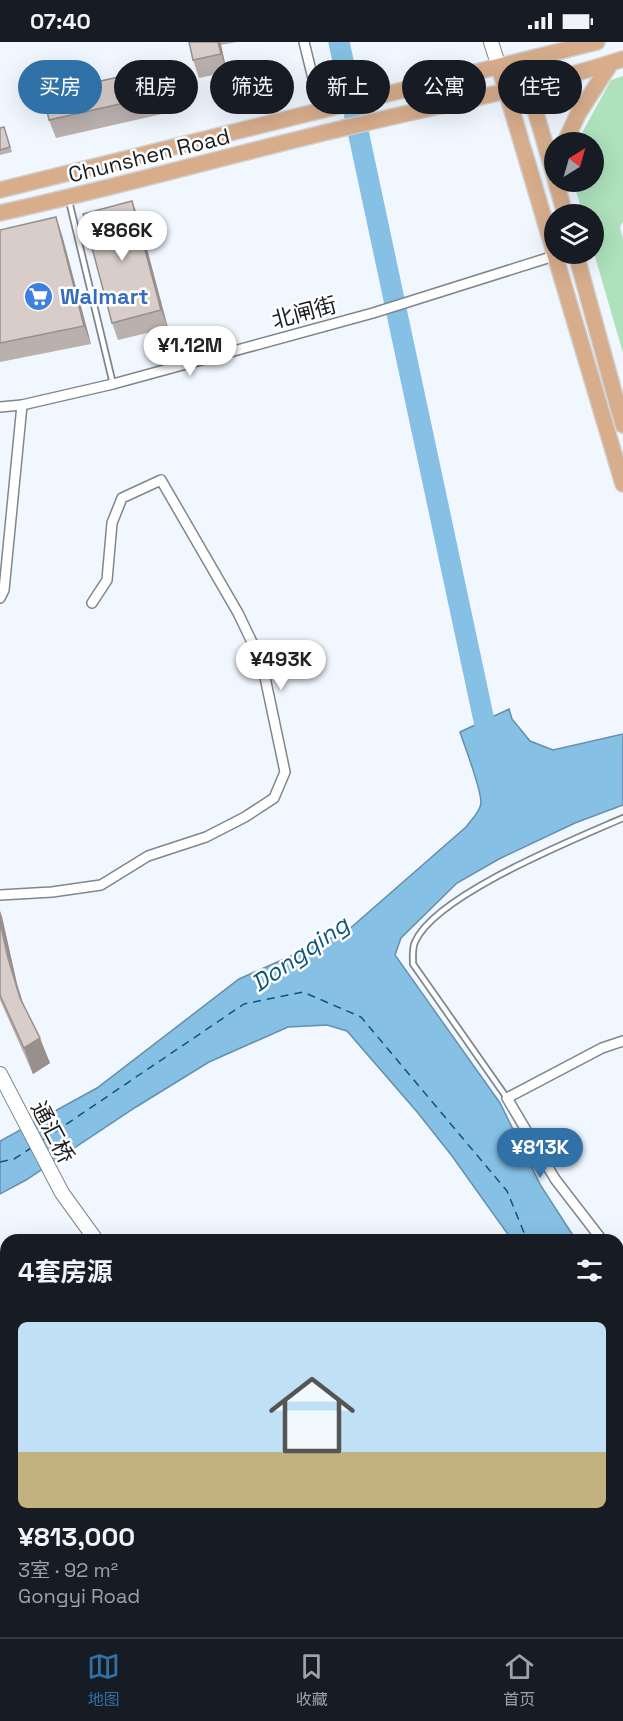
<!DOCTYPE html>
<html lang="zh">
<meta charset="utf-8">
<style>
body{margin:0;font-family:"Space Grotesk","Noto Sans SC",sans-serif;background:#20242c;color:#f1f3f6;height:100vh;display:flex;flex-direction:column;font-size:22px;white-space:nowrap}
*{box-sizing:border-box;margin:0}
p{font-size:20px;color:#9ea1a6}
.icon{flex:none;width:33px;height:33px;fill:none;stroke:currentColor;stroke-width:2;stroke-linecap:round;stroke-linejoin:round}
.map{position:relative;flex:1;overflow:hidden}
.details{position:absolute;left:0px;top:1192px;width:624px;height:404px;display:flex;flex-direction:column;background:#171b24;border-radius:18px 18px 0 0;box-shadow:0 6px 24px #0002}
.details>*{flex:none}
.top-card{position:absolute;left:18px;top:18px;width:588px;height:54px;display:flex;gap:12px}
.needle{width:39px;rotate:37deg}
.buttons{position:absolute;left:544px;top:90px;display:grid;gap:12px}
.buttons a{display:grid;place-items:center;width:60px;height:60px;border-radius:50%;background:#171b24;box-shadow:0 6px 24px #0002;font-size:30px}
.price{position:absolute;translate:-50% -51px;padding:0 14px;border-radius:21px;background:#fff;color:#222;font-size:20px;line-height:39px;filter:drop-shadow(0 2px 3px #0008)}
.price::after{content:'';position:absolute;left:50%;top:36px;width:18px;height:14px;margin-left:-9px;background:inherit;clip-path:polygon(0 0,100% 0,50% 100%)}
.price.current{background:#3071a7;color:#fff}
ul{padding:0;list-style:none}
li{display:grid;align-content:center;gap:12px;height:318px;padding:0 18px}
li+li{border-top:2px solid #363941}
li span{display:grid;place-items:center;height:186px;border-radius:9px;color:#555}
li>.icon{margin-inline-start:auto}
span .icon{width:108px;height:108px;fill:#fffc;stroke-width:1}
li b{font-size:26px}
h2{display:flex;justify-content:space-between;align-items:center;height:72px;padding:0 18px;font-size:26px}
.tag{padding:0 21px;border-radius:27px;background:#171b24;box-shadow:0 6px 24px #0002;font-size:21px;line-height:54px}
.tag.current{background:#3071a7;color:#fff}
.status{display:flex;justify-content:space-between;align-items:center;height:42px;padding:0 30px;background:#171b24;direction:ltr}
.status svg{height:16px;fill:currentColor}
.tabs{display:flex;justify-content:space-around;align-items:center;height:84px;border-top:2px solid #363941;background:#171b24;font-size:16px;color:#9ea1a6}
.tabs a{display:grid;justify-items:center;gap:3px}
.tabs .current{color:#3071a7}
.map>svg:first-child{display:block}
.green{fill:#aee1bc}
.water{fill:#86c0e5;stroke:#668faa;stroke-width:1.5}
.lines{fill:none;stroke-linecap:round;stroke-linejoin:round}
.river{stroke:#86c0e5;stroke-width:21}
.ferry{stroke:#0d5679;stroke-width:1.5;stroke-dasharray:8 6;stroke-linecap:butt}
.lane-casing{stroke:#7f868e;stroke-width:8}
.street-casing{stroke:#7f868e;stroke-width:12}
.secondary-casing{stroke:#7f868e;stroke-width:16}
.primary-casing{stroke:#d1d2d2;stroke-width:18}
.lane{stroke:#fff;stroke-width:4.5}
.street{stroke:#fff;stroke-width:9}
.secondary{stroke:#fff;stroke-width:14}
.primary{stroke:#d7ad8c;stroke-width:15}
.wall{fill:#bab0ad}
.shaded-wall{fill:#97908d}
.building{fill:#d8cdc9;stroke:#97908d;stroke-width:1.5}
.labels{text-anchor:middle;stroke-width:5;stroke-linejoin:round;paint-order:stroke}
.street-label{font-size:22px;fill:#1a1d20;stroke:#fff}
.shop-label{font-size:22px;font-weight:bold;fill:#366cbe;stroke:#fff;text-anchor:start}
.water-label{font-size:24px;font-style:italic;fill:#0d5679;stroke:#fff}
</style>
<div class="status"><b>07:40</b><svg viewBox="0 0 49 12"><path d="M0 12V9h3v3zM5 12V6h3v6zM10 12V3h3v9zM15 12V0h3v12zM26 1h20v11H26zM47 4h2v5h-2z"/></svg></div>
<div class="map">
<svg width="623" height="1595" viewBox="0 0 623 1595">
<rect width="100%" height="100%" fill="#f1f7fe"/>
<!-- green -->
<path class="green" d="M623,34v145l-3,6 3,12v114l-29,-100v-39h-11l-10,-32h21v-40h-17l34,-62z"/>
<!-- water -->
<g class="water">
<path d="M509,667l3,10 18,22 23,9 70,-16v71l-48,18 -76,36 -42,24 -56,55 -6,17 105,148 41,83 35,54h-64l-60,-84 -34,-43 -71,-82 -20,-6 -39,2 -79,35 -73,45 -110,73 -26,14v-53l97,-53 142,-109 108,-48 119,-104c5,-7 14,-15 15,-24 0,-16 -16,-55 -21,-71z"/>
<path d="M618,1249l5,8v155l-5,-12z"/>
</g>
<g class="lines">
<!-- river -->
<path class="river" d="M339,0l147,688 7,17"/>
<!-- ferry -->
<g class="ferry">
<path d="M43,1098l201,-136 59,-12 58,25 146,174 20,49"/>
<path d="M0,1120l14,-3 17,-11"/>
<path d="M618,1379l5,8"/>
</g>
<defs>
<g id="lane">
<path d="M69,159l44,183"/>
<path d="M507,1056l-94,-134c0,-6 -1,-16 2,-22 20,-47 160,-103 208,-124"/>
<path d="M618,1582l5,8"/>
</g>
<g id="street">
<path d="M304,0l17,69"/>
<path d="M0,365l22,-2 91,-21 260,-71 181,-57"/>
<path d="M0,556l4,-8 18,-185"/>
<path d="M0,853l52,-3 49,-7 47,-29 58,-19 39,-20 29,-19 11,-26 -23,-109 -24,-50 -77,-133 -39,18 -10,25 -5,57 -15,23"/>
<path d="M602,1198l-47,-61 -48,-81 95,-50 21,-7"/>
<path d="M618,1220l5,6"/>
<path d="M151,1590l2,5"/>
<path d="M365,1590l3,5"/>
</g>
<g id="secondary">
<path d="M491,0l8,25"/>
<path d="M0,1032l62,119 34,47"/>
<path d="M618,1459l5,-3"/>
<path d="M109,1595l11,-5"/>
</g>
<g id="primary">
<path d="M521,20l34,116"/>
<path d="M499,25l124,417"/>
<path d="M565,100l13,-28 33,-51"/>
<path d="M556,140l9,32"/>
<path d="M0,148l597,-148"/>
<path d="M0,171c114,-25 226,-57 340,-84 94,-23 191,-40 283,-70"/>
<path d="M576,212l47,171"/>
</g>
</defs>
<!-- lane casing -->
<use href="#lane" class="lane-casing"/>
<!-- street casing -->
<use href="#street" class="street-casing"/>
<!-- secondary casing -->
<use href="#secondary" class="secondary-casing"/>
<!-- primary casing -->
<use href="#primary" class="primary-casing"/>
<!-- lane -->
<use href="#lane" class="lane"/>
<!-- street -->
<use href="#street" class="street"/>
<!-- secondary -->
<use href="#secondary" class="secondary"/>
<!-- primary -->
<use href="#primary" class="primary"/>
</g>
<!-- wall -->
<g class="wall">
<path d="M189,0h48l-16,3 6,27 -28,6 -6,-18z"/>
<path d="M167,24l7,17 6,27 -124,28 -7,-18 26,-50 5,15z"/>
<path d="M4,85l8,25 -12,3v-27z"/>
<path d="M139,177l29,109 -50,12 -6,-17z"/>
<path d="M0,188l62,5 29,109 -91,18z"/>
<path d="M0,869l2,6 15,67 7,22 26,57 -17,11 -33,-74z"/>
<path d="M623,1506v56l-5,-8v-45z"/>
<path d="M424,1590h150l1,5h-161z"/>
</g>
<!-- shaded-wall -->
<g class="shaded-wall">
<path d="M218,0h2l1,3 6,27 -6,-18z"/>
<path d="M167,24l7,17 6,27 -7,-18z"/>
<path d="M132,159l7,18 29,109 -7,-18z"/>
<path d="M56,175l6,18 29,109 -7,-18z"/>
<path d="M0,869l2,6 15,67 12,39 -9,-25 -12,-40 -8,-36z"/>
<path d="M40,996l10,25 -17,11 -9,-26z"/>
</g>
<!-- building -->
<g class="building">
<path d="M189,0h29l3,12 -28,6z"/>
<path d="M167,24l6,26 -124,28 -9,-42 35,-8 4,16z"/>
<path d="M4,85l6,20 -10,3v-22z"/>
<path d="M132,159l29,109 -49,13 -29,-109z"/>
<path d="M56,175l28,109 -84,17v-113z"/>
<path d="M0,880l8,36 12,40 20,40 -16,10 -24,-53z"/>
<path d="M623,1506v50l-5,-9v-38z"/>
<path d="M424,1590h135l-10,5h-135z"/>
</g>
<!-- icons -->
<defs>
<symbol id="supermarket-disc" viewBox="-11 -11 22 22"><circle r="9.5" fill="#3f7fe0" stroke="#fff"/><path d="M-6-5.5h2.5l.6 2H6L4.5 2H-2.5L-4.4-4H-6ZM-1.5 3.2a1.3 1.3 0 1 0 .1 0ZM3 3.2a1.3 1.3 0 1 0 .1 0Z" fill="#fff"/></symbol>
</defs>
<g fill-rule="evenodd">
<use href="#supermarket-disc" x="22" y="238" width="33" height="33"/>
</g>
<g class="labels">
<!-- street labels -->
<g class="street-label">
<text transform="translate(149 113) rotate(-14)" y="8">Chunshen Road</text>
<text transform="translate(304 270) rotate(-15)" y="8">北闸街</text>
<text transform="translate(53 1090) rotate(62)" y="8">通汇桥</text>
</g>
<!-- shop labels -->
<g class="shop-label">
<text x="60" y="262">Walmart</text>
</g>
<!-- water labels -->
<g class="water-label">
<text transform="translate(300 912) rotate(-35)" y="8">Dongqing</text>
</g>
</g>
</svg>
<div class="buttons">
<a><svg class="needle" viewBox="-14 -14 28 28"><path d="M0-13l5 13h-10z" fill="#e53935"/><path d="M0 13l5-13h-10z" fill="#9ea1a6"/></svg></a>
<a><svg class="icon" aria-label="layers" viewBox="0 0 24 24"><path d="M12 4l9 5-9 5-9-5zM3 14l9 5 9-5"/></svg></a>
</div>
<b class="price" style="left:122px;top:220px">¥866K</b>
<b class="price" style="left:190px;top:335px">¥1.12M</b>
<b class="price" style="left:281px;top:649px">¥493K</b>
<b class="price current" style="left:540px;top:1137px">¥813K</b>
<div class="top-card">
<a class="tag current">买房</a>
<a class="tag">租房</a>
<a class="tag">筛选</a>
<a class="tag">新上</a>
<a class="tag">公寓</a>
<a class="tag">住宅</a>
</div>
<section class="details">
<h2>4套房源<svg class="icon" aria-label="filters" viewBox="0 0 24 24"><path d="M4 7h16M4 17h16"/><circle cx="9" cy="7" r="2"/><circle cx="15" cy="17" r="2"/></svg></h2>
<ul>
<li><span style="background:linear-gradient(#bfe0f5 70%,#c2b280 0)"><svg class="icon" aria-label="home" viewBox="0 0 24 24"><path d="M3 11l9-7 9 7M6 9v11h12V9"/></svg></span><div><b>¥813,000</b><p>3室 · 92 m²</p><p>Gongyi Road</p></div></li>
</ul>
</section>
</div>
<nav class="tabs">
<a class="current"><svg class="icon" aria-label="map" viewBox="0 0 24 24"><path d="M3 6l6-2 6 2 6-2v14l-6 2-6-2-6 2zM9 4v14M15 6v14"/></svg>地图</a>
<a><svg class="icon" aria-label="saved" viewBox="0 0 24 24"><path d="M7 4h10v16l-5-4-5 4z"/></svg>收藏</a>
<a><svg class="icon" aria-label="home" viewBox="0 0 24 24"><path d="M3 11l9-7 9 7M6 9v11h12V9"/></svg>首页</a>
</nav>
